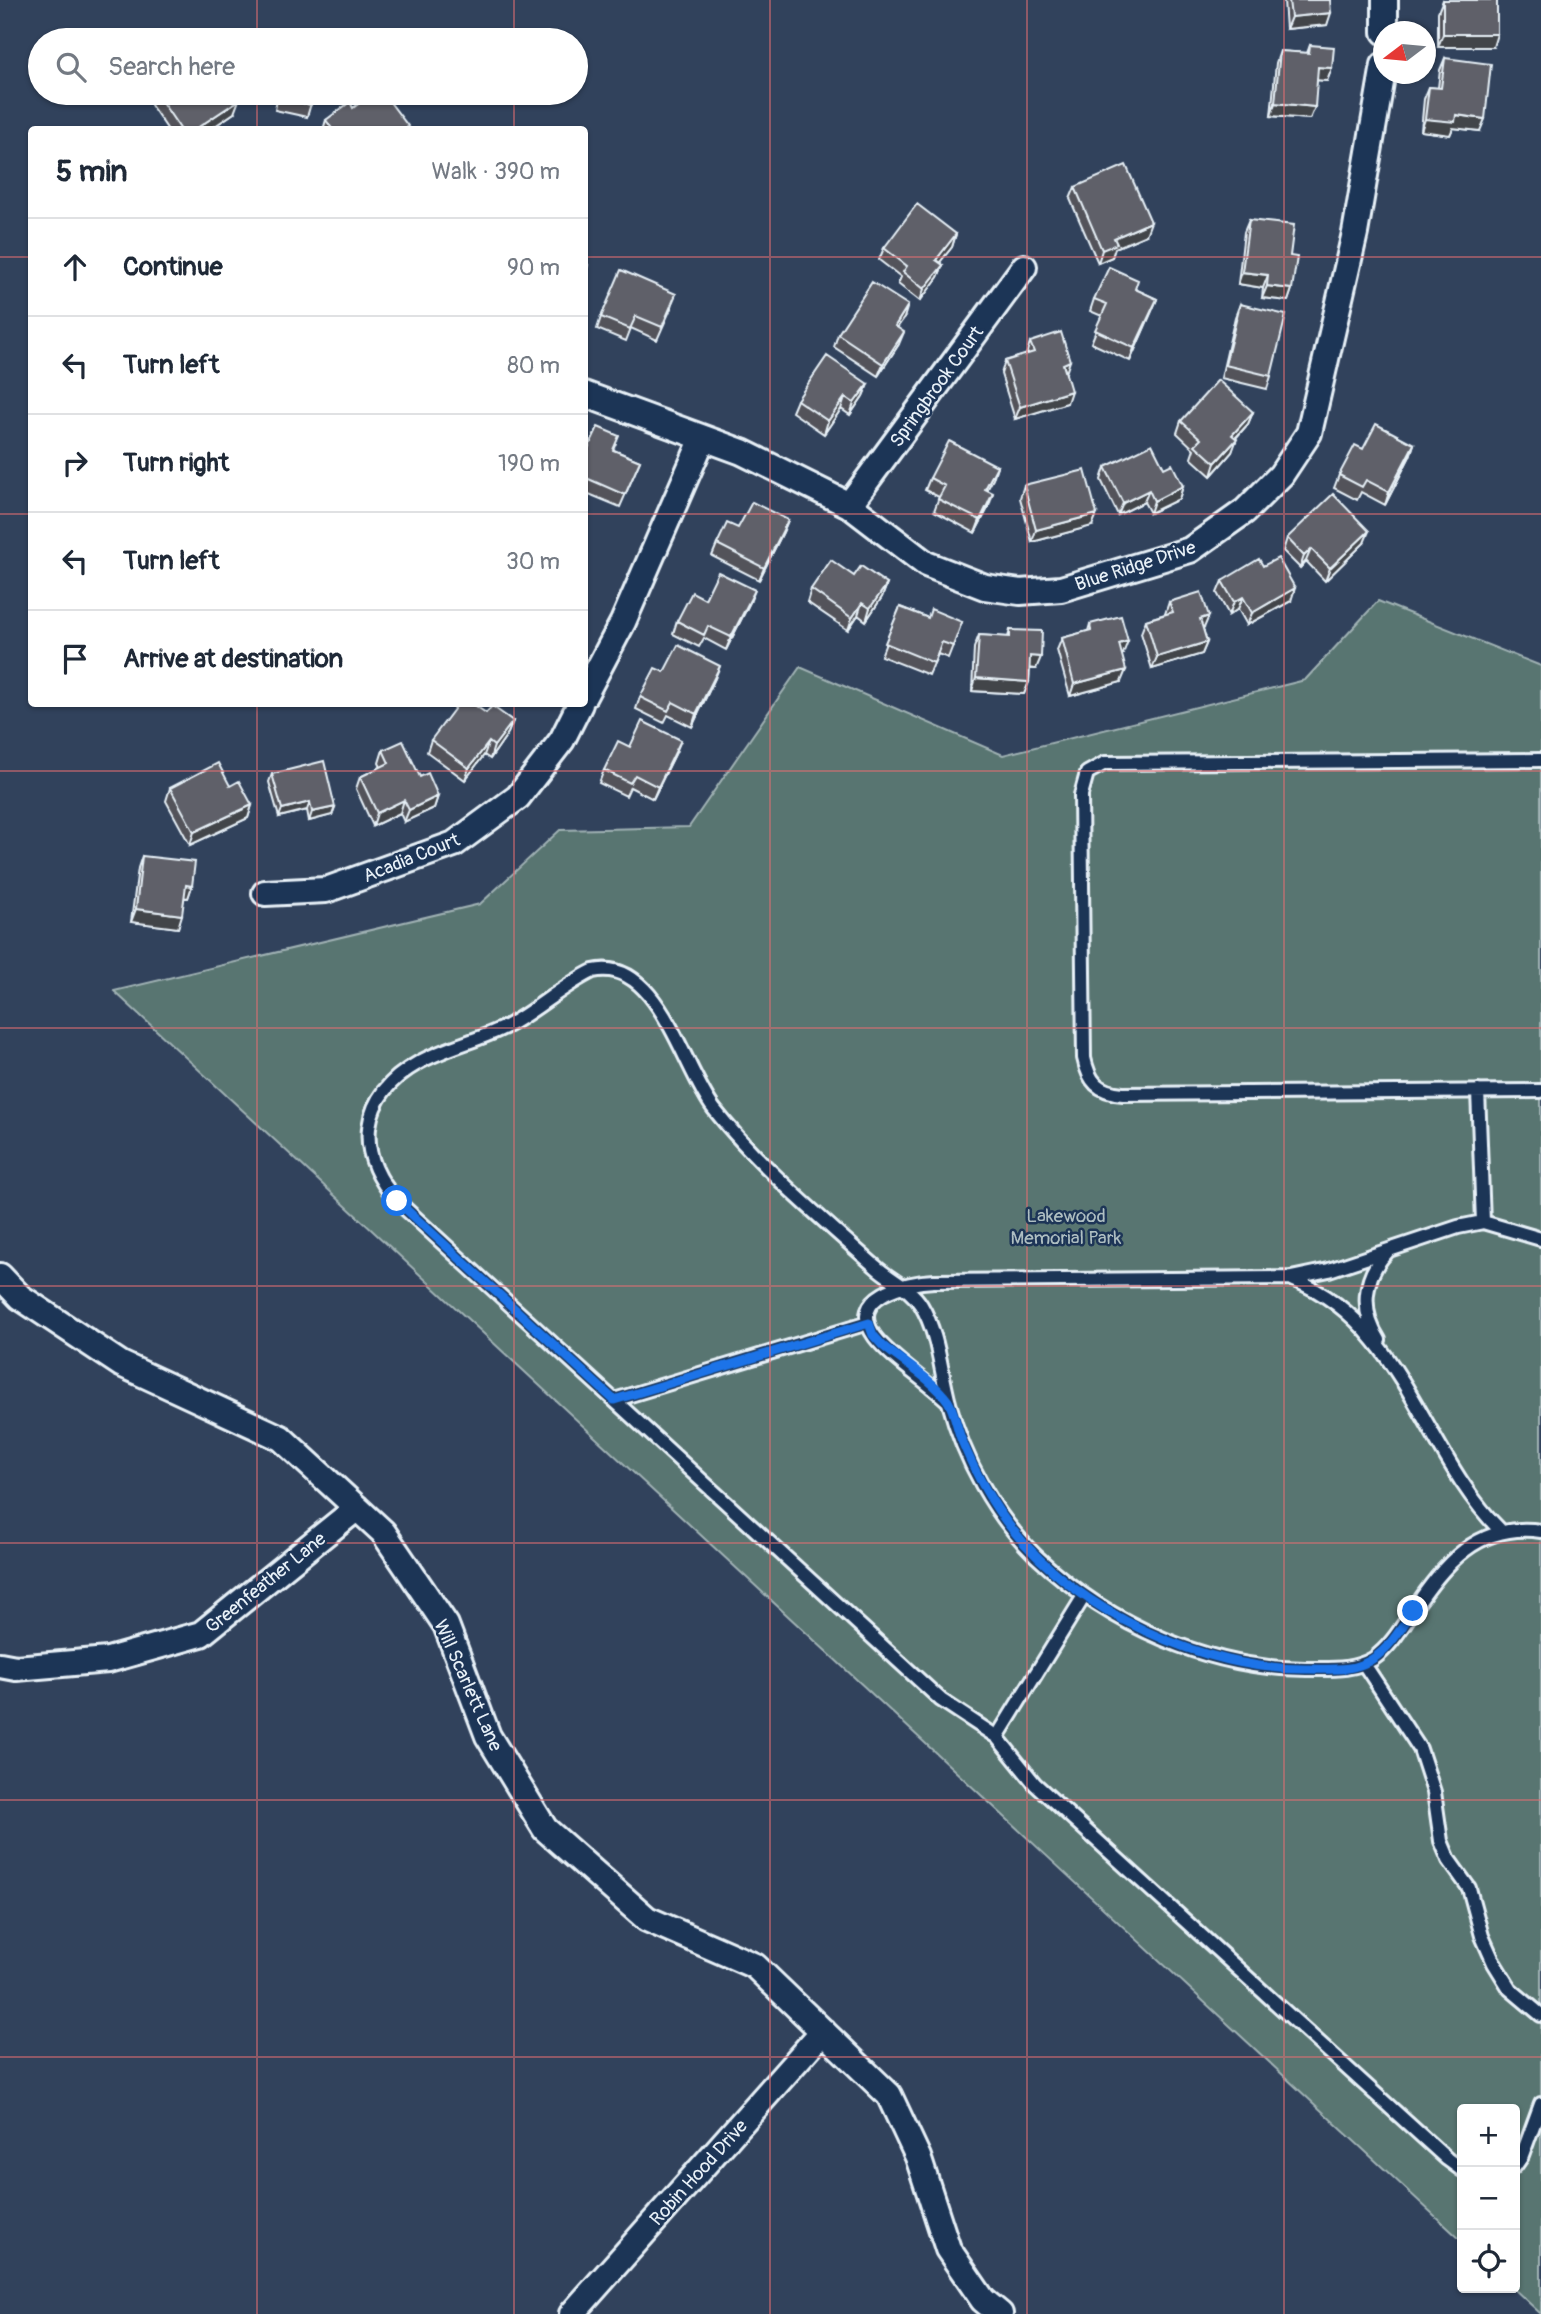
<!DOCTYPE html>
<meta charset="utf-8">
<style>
:root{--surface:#fff;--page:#f6f6f7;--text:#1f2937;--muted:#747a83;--line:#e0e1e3}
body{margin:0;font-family:Pangolin,sans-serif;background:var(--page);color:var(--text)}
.controls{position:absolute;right:21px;bottom:21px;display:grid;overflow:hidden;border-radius:7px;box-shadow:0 2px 5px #0004}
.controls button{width:63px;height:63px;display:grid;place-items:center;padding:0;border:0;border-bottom:2px solid var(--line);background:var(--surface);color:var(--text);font:35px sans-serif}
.compass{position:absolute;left:1373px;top:21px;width:63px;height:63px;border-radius:50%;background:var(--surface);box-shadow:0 2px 5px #0004;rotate:254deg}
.stop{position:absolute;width:21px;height:21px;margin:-16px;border:5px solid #1a73e8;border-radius:50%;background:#fff}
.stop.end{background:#1a73e8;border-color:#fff;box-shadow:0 2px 7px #0008}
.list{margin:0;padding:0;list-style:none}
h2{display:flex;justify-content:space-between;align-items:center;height:91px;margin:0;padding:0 28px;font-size:30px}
h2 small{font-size:23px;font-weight:400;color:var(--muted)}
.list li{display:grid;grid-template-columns:46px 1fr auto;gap:21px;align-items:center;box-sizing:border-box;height:98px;padding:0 28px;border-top:2px solid var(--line)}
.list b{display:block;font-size:26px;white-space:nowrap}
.list em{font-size:23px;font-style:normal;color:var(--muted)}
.icon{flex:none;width:38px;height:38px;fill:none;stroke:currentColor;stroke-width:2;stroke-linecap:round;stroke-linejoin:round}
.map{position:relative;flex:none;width:1541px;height:2314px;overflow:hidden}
.search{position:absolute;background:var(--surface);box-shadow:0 2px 5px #0004;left:28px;top:28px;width:560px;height:77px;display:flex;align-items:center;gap:18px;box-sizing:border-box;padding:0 24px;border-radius:38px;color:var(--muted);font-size:26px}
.panel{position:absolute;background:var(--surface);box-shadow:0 2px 5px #0004;left:28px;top:126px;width:560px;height:581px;border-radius:7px}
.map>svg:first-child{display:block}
.green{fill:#597471;stroke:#a0b2b4;stroke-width:2}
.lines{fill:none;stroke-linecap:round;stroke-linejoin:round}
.service-casing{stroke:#e8f1f8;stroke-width:18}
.minor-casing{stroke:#e8f1f8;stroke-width:30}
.service{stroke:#1d3557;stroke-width:12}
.minor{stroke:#1d3557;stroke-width:24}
.wall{fill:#52535a;stroke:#e8f1f8;stroke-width:2}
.shaded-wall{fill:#42444a;stroke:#e8f1f8;stroke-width:2}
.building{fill:#5f6169;stroke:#e8f1f8;stroke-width:2}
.route{stroke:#1a73e8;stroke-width:9}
.grid{fill:none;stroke:#dc6e71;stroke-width:2;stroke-opacity:0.55}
.labels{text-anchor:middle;stroke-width:5;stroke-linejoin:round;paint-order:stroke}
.street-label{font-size:19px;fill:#e8f1f8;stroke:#1d3557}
.park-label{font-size:19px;fill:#afbfc2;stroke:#1d3557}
</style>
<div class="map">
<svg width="1541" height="2314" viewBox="0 0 1541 2314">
<rect width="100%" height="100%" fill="#31425c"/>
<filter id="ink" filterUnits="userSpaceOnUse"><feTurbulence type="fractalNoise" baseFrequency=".0143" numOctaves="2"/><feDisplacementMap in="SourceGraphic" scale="14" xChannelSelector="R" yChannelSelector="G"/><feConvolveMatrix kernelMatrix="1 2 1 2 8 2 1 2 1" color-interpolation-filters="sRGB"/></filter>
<g filter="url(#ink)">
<path class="green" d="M1378 601 1541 666V2314L1513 2288 1515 2109H1462V2241L114 991 480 904 560 830 689 827 800 667 1003 755 1305 680Z"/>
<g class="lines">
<g class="service-casing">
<path id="service" d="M1541 760 1105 763 1087 773 1081 795 1084 1058C1089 1082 1098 1092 1123 1094L1541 1091
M1478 1091 1483 1222
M1294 1280C1405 1324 1423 1455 1502 1532
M1379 1340C1360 1311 1363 1277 1387 1252
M614 1400 868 1323
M949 1402C928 1382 891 1358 875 1337 845 1296 907 1282 934 1281L1291 1278 1329 1270 1458 1227 1483 1222 1541 1239
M1364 1664 1420 1749 1434 1792 1441 1841 1449 1860 1469 1888 1482 1936 1494 1963 1510 1989 1541 2015
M997 1737 1084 1596
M1515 2166 1522 2156 1541 2104
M1462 2170 1447 2159 1035 1784 997 1737 941 1700 397 1201C354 1152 359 1096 418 1063 446 1047 478 1041 507 1026 537 1010 562 986 593 971 657 956 683 1068 714 1109 757 1164 822 1219 875 1266 890 1280 911 1288 921 1305 939 1335 940 1370 949 1403 964 1459 994 1515 1036 1556 1109 1625 1211 1671 1313 1669 1334 1669 1354 1670 1373 1659 1390 1647 1400 1630 1412 1612 1444 1564 1478 1522 1541 1531"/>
</g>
<g class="minor-casing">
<path id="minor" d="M1385 0V32
M584 394 742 452 849 505 926 564 985 587 1020 592 1061 589 1190 550 1245 511 1281 475 1309 433 1355 233 1384 65
M849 505 1024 267
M584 696 623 622 703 438
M265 893 326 890 454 844 518 797 562 740 580 704
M0 1276 20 1297 121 1364 281 1438 383 1532 446 1625 488 1736 545 1829 647 1919 755 1966 889 2095 918 2157 948 2249 983 2300 1000 2314
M0 1665 16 1668 108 1660 201 1634 357 1508
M572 2314 823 2031"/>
</g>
<use href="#service" class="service"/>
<use href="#minor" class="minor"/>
</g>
<path class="wall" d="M1284 0H1330L1327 25 1286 29Z
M1443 0 1493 47H1438V12Z
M1310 45 1332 68 1327 81 1317 80 1310 119 1271 116 1276 63 1280 51 1307 53Z
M1445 58 1480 131 1453 128 1450 135 1421 131 1424 99 1429 87 1438 88 1440 70Z
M156 93 234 113 209 130H168L151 105Z
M248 93H314L307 117 275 110 277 100 248 94Z
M353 108 411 130H323L326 120Z
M1075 187 1146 235 1115 248 1112 257 1098 263 1070 199Z
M1249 220 1292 289 1288 301 1262 298 1263 288 1238 284 1244 232Z
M956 234 952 247 940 262 943 265 938 277 920 301 898 284 901 277 879 260 884 248Z
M1135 289 1157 299 1130 361 1091 343 1102 316 1090 311 1094 299Z
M1240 304 1271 376 1267 389 1221 378 1235 317Z
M672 306 657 340 631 328 626 341 597 329 601 317Z
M904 318 897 327 899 344 878 376 834 347 838 334Z
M1030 342 1066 374 1067 403 1015 419 1001 374 1005 361 1026 355Z
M868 384 863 396 850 415 841 409 824 434 792 412 797 400Z
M1253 412 1248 424 1236 438 1232 452 1211 476 1191 458 1194 449 1177 433 1181 421Z
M1414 444 1410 456 1385 505 1361 492 1357 500 1334 488 1339 475Z
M614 450 640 461 620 507 584 492V457Z
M997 466 987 490 989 506 975 533 934 511 939 497 925 490 930 478Z
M1105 467 1164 468 1183 486 1179 499 1150 513 1144 502 1118 515 1101 480Z
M1024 485 1092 526 1032 542 1020 498Z
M788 520 783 532 759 580 712 556 717 544 738 528Z
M1287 538 1364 543 1325 581 1306 561 1300 568 1283 551Z
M1263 566 1291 601 1247 625 1238 609 1229 615 1217 593 1222 581Z
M854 576 887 584 882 597 866 621 858 615 848 630 807 602 811 589Z
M705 599 750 602 726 650 704 638 699 647 673 634 677 621Z
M1169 602 1204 628 1203 629 1207 642 1202 654 1152 669 1141 633 1146 620 1165 614Z
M900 607 928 618 962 622 948 658 938 654 929 675 881 656Z
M1090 624 1123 654H1122L1121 682 1070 696 1057 650 1062 638 1088 631Z
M1010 630 1036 669H1030L1029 682 1024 694 972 691 974 648 979 635 1008 637Z
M664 672 715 678 692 727 668 715 664 723 636 709 640 697Z
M486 713 513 721 508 733 490 759 484 755 465 780 427 752 431 740Z
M630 747 676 752 653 799 630 787 626 796 599 783 604 770Z
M383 750 420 777 438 796 434 808 404 822 400 813 373 826 356 789 360 777 381 767 379 763Z
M272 774 335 807 332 815 309 821 307 810 279 817 269 782Z
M230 786 252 805 248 818 190 845 166 801 170 788Z
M142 856 192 886 188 898H184L178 928 131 922 138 868Z"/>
<path class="shaded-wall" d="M1331 13 1327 25 1286 29 1291 17Z
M1443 34H1497L1493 47H1438Z
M1318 67 1332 68 1327 81 1314 80Z
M239 100 234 113 209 130H194Z
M1275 103 1315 107 1310 119 1271 116Z
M1456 115 1485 119 1480 131 1453 128 1450 135 1421 131 1425 119Z
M1151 222 1146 235 1115 248 1112 257 1098 263 1102 250 1114 238Z
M956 234 952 247 932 272 936 260Z
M943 265 938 277 920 301 924 289Z
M1242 272 1268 275 1263 288 1238 284Z
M1267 286 1292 289 1288 301 1262 298Z
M1157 299 1152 311 1130 361 1134 348Z
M908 305 904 318 890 338 895 326Z
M904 332 899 344 878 376 883 364Z
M1070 361 1066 373 1063 364Z
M868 384 863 396 850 415 854 403Z
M1071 391 1067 403 1015 419 1020 407Z
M845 397 841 409 824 434 828 421Z
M1253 412 1248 424 1227 447 1232 435Z
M1237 439 1232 452 1211 476 1215 463Z
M1414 444 1410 456 1385 505 1389 492Z
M997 466 993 479 981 501 985 489Z
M1183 486 1179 499 1150 513 1154 501Z
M1149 490 1144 502 1118 515 1123 503Z
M993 493 989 506 975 533 980 520Z
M1097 514 1092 526 1032 542 1036 530Z
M788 520 783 532 759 580 764 568Z
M1369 531 1364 543 1325 581 1330 568Z
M1311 549 1306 561 1300 568 1304 556Z
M887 584 882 597 866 621 870 608Z
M1295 588 1291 601 1247 625 1252 613Z
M755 590 750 602 726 650 731 637Z
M1243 597 1238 609 1229 615 1234 602Z
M862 603 858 615 848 630 852 618Z
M1209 616 1204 628 1195 631 1200 619Z
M1128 641 1123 654 1114 656 1119 644Z
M1207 642 1202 654 1152 669 1157 657Z
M1030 656 1041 657 1036 669 1026 668Z
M720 666 715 678 692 727 696 714Z
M1126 670 1121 682 1070 696 1074 684Z
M976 678 1029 682 1024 694 972 691Z
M513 721 508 733 490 759 494 746Z
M681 740 676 752 653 799 658 787Z
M489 742 484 755 465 780 469 768Z
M438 796 434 808 404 822 409 810Z
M404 800 400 813 373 826 377 813Z
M310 802 307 810 279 817 282 809Z
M252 805 248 818 190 845 194 832Z
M335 807 332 815 309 821 312 812Z
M186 885 192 886 188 898 181 897Z
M136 909 182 915 178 928 131 922Z"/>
<path class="building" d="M1289 0H1330L1331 13 1291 17Z
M1443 0H1497V34H1443Z
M1310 45 1334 47 1332 68 1318 67 1315 107 1275 103 1280 51 1309 53Z
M1445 58 1491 64 1485 119 1456 115 1455 122 1425 119 1429 87 1441 88Z
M156 93H234L239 100 194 130H181Z
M280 93H314L311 105 279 98Z
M373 93H383L411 130H333L326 120 350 102 353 108Z
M1126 165 1151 222 1114 238 1117 244 1102 250 1075 187Z
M917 204 956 234 936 260 943 265 924 289 903 272 907 266 884 248Z
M1249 220 1294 225 1290 256 1297 257 1292 289 1267 286 1268 275 1242 272Z
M584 264 588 265 584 279Z
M1109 267 1138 280 1135 289 1157 299 1134 348 1095 330 1107 304 1094 299Z
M621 270 676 294 662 327 636 316 630 329 601 317Z
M872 282 908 305 895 326 904 332 883 364 838 334Z
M1240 304 1286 315 1271 376 1225 365Z
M1061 332 1070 361 1063 364 1071 391 1020 407 1005 361 1034 352 1030 342Z
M827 356 868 384 854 403 845 397 828 421 797 400Z
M1218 380 1253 412 1232 435 1237 439 1215 463 1195 445 1201 439 1181 421Z
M1376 424 1414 444 1389 492 1366 480 1362 487 1339 475 1355 445 1363 449Z
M598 427 619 436 613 450 640 461 625 495 584 477V457Z
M949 441 997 466 985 489 993 493 980 520 938 499 945 486 930 478Z
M1152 444 1164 468 1172 464 1183 486 1154 501 1149 490 1123 503 1105 467Z
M1085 470 1097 514 1036 530 1024 485Z
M1333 494 1369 531 1330 568 1311 549 1304 556 1287 538Z
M752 502 788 520 764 568 717 544 727 523 738 528Z
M1278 558 1295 588 1252 613 1243 597 1234 602 1222 581 1259 559 1263 566Z
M831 560 854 576 861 566 887 584 870 608 862 603 852 618 811 589Z
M718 572 755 590 731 637 708 626 704 635 677 621 692 592 705 599Z
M1201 592 1209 616 1200 619 1207 642 1157 657 1146 620 1173 612 1169 602Z
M900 607 928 618 931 609 962 622 953 646 942 642 934 663 885 643Z
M1121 616 1128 641 1119 644 1126 670 1074 684 1062 638 1091 630 1090 624Z
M1010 630 1042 631 1041 657 1030 656 1029 682 976 678 979 635 1010 637Z
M678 645 720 666 696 714 673 702 668 711 640 697 655 668 664 672Z
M458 704H473L486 713 492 706 513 721 494 746 489 742 469 768 431 740Z
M642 721 681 740 658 787 635 775 630 783 604 770 618 741 630 747Z
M403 741 420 777 428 773 438 796 409 810 404 800 377 813 360 777 389 763 383 750Z
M324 761 335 807 312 812 310 802 282 809 272 774Z
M218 763 230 786 239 781 252 805 194 832 170 788Z
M142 856 195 862 192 886 186 885 182 915 136 909Z"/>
</g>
<g class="lines" filter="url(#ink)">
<path class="route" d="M397 1201 614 1400 869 1323 873 1335 883 1346C904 1363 932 1379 948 1401 955 1412 957 1429 962 1441 975 1472 991 1503 1012 1529 1079 1613 1203 1671 1310 1669 1327 1669 1347 1671 1363 1664 1387 1654 1399 1631 1413 1611"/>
</g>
<path class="grid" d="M257 0V40M514 0V40M770 0V2314M1027 0V2314M1284 0V2314M257 93V130M514 93V130M0 257H32M584 257H1541M0 514H32M584 514H1541M257 704V2314M514 704V2314M0 771H1541M0 1028H1541M0 1286H1541M0 1543H1541M0 1800H1541M0 2057H1541"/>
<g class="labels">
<g class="street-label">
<text transform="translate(936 386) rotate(-54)" y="7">Springbrook Court</text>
<text transform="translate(1135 565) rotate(-18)" y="7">Blue Ridge Drive</text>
<text transform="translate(411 857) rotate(-22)" y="7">Acadia Court</text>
<text transform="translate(265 1582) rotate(-39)" y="7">Greenfeather Lane</text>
<text transform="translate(469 1685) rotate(66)" y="7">Will Scarlett Lane</text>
<text transform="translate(698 2172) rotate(-48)" y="7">Robin Hood Drive</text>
</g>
<g class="park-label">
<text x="1066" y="1222">Lakewood<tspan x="1066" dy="22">Memorial Park</tspan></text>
</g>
</g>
</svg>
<div class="controls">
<button>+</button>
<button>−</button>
<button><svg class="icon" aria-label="locate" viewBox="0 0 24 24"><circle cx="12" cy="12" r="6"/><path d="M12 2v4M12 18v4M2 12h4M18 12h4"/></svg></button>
</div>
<svg class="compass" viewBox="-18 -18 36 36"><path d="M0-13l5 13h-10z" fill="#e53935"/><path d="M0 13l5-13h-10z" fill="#747a83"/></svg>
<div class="stop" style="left:397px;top:1201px"></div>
<div class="stop end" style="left:1413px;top:1611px"></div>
<div class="search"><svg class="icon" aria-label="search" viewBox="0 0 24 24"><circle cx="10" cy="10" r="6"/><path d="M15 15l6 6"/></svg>Search here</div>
<section class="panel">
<h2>5 min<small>Walk · 390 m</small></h2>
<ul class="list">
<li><svg class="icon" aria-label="ahead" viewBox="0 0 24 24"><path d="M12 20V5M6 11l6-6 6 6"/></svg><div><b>Continue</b></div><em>90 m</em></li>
<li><svg class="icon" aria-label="left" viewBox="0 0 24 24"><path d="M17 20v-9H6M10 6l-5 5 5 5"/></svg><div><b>Turn left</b></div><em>80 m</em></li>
<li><svg class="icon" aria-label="right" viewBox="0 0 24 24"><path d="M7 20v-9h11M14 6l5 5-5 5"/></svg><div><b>Turn right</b></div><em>190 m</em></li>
<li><svg class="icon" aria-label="left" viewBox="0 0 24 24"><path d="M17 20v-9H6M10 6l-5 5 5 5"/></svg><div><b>Turn left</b></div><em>30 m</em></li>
<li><svg class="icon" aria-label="arrive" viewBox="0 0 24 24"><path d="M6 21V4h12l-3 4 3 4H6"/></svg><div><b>Arrive at destination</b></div></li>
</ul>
</section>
</div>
